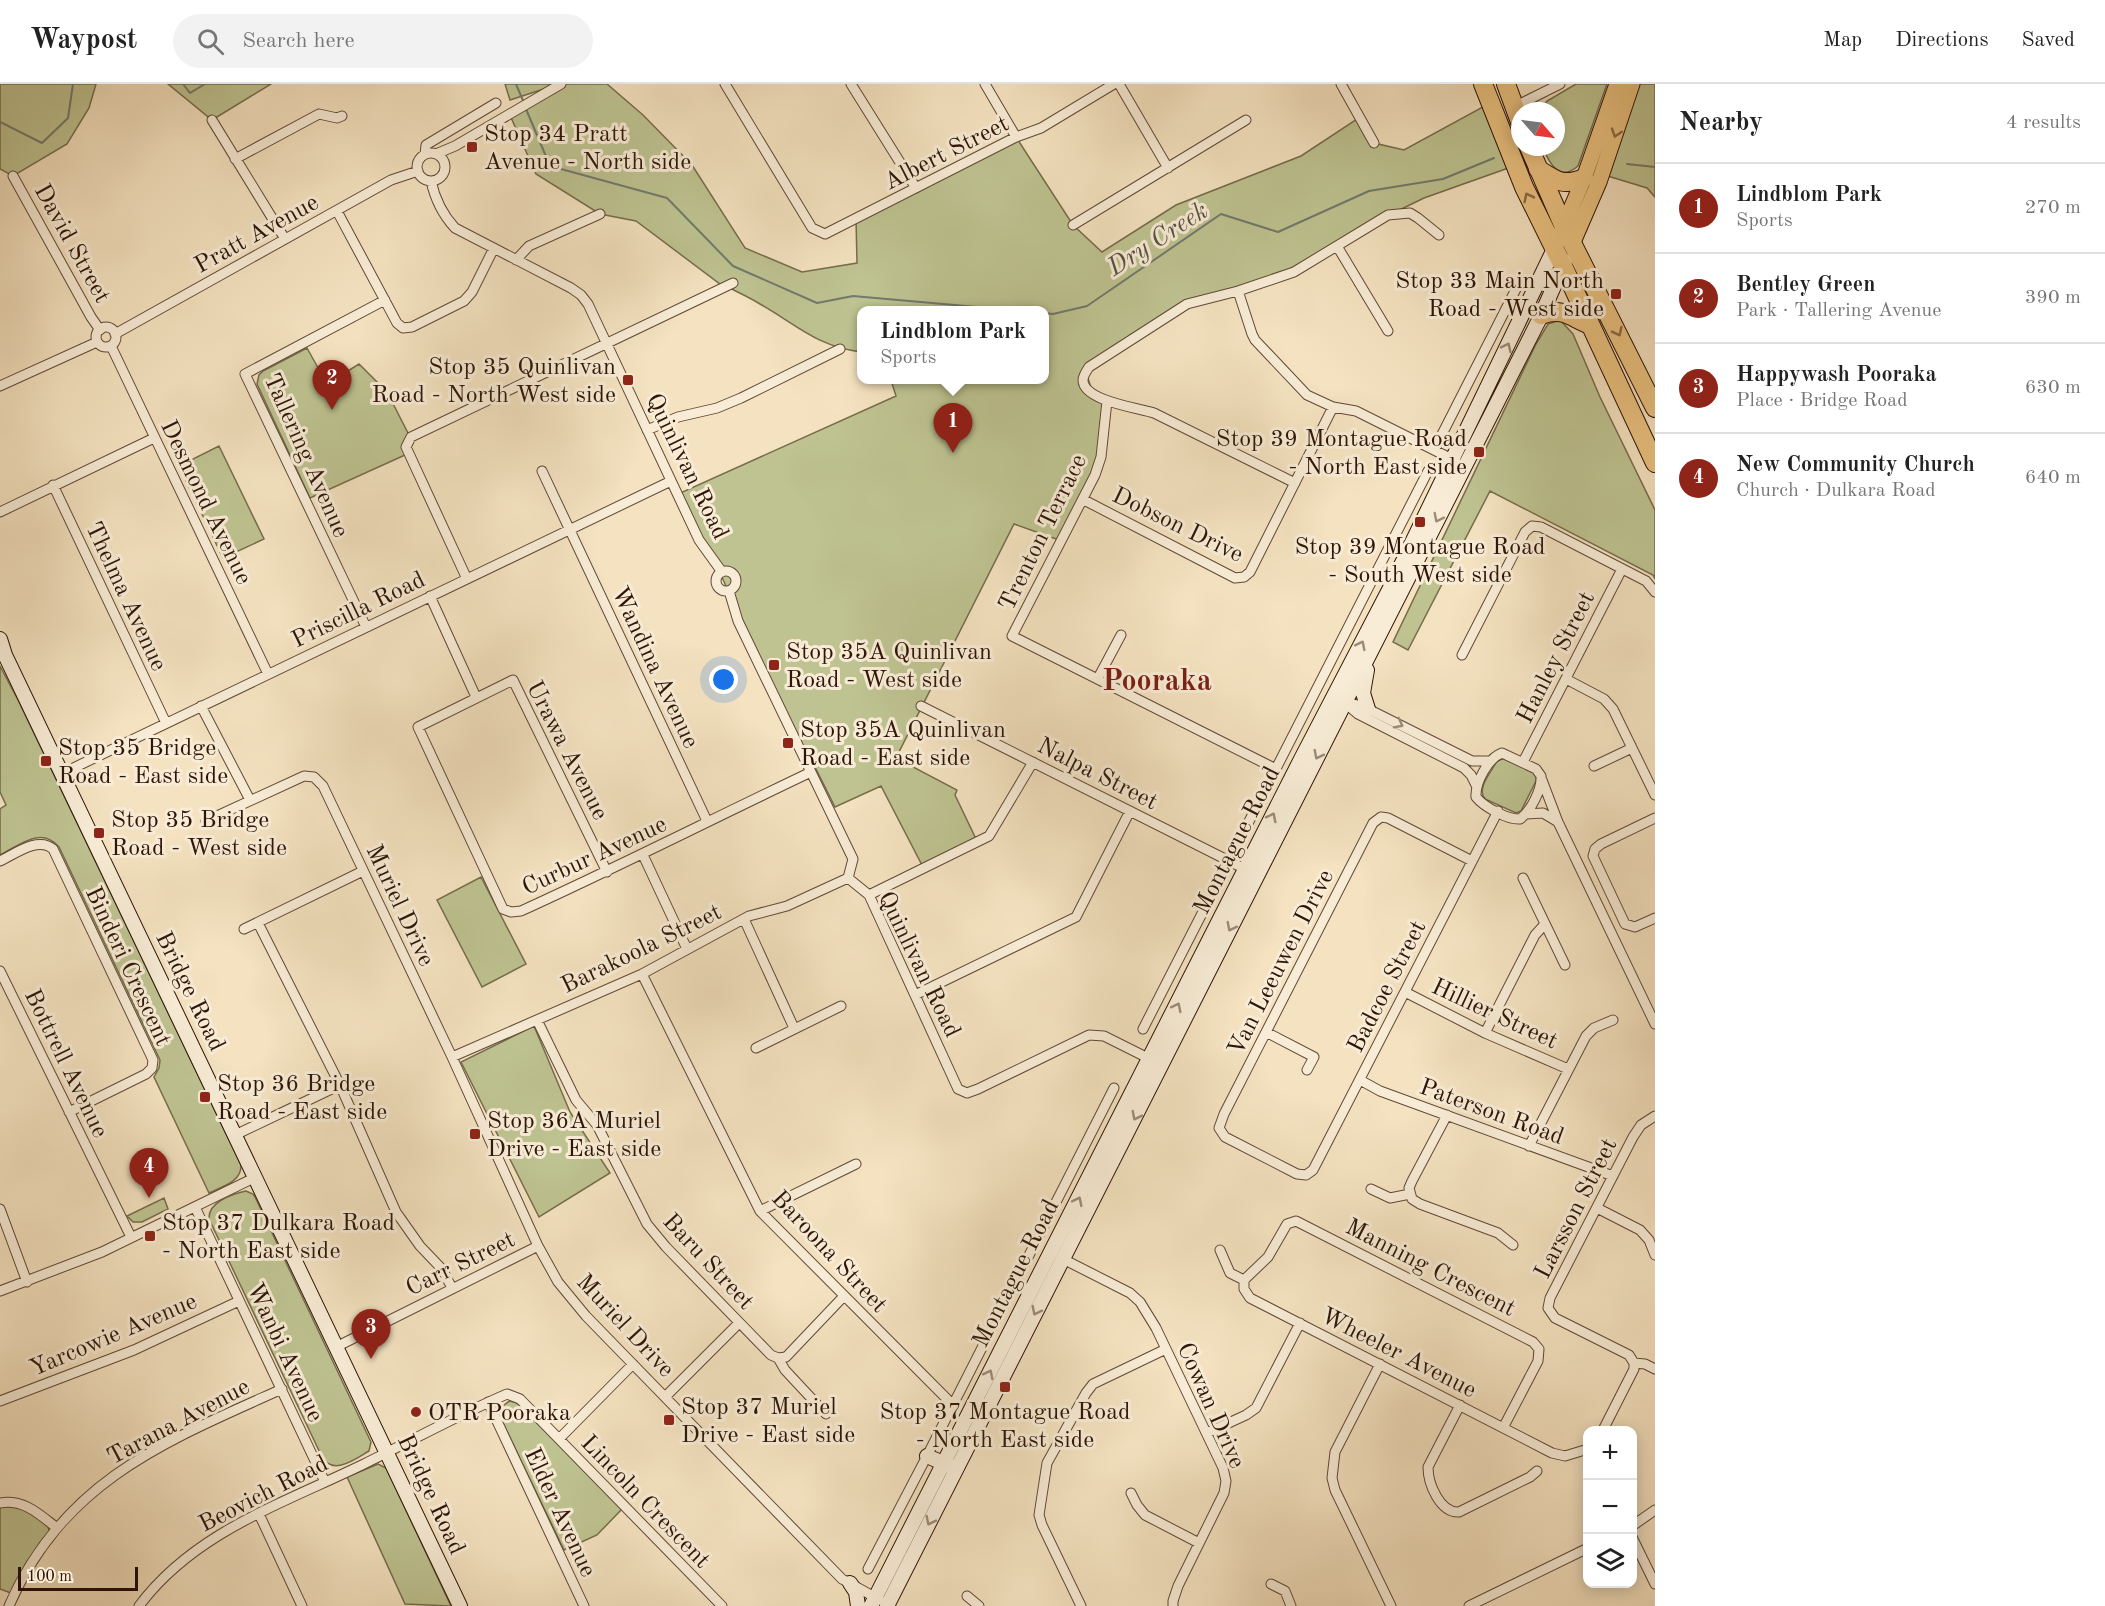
<!DOCTYPE html>
<meta charset="utf-8">
<style>
:root{--surface:#fff;--page:#f2f2f2;--text:#222;--muted:#767676;--line:#e0e0e0;--accent:#8f2418}
body{margin:0;font-family:"Old Standard TT",serif;background:var(--page);color:var(--text)}
.controls{position:absolute;right:18px;bottom:18px;display:grid;overflow:hidden;border-radius:12px;box-shadow:0 3px 15px #0003}
.controls button{width:54px;height:54px;display:grid;place-items:center;padding:0;border:0;border-bottom:2px solid var(--line);background:var(--surface);color:var(--text);font:30px sans-serif}
.compass{position:absolute;left:1511px;top:18px;width:54px;height:54px;border-radius:50%;background:var(--surface);box-shadow:0 3px 15px #0003;rotate:118deg}
.scale{position:absolute;left:18px;bottom:15px;width:120px;box-sizing:border-box;padding-left:6px;border:3px solid #2e1508;border-top:0;font-size:16px;line-height:21px;white-space:nowrap;color:#2e1508;-webkit-text-stroke:4px #f8ecd6;paint-order:stroke}
.you{position:absolute;left:724px;top:596px;width:21px;height:21px;margin:-15px;border:4px solid #fff;border-radius:50%;background:#1a73e8;box-shadow:0 0 0 9px #1a73e833}
.badge{display:grid;place-items:center;width:39px;height:39px;border-radius:50%;background:var(--accent);color:#fff;font-size:20px;font-weight:700}
.pin{position:absolute;translate:-50% -50px;filter:drop-shadow(0 2px 3px #0008)}
.pin::after{content:'';position:absolute;top:32px;width:21px;height:18px;background:inherit;clip-path:polygon(0 0,100% 0,50% 100%)}
.popup{position:absolute;left:857px;top:222px;width:192px;height:78px;box-sizing:border-box;display:grid;place-content:center;border-radius:12px;background:var(--surface);filter:drop-shadow(0 2px 4px #0005);font-size:20px;white-space:nowrap;color:var(--muted)}
.popup b{font-size:22px;color:var(--text)}
.popup::after{content:'';position:absolute;left:50%;top:100%;margin-left:-12px;border:12px solid transparent;border-top-color:var(--surface)}
.list{margin:0;padding:0;list-style:none}
h2{display:flex;justify-content:space-between;align-items:center;height:78px;margin:0;padding:0 24px;font-size:26px}
h2 small{font-size:20px;font-weight:400;color:var(--muted)}
.list li{display:grid;grid-template-columns:39px 1fr auto;gap:18px;align-items:center;box-sizing:border-box;height:90px;padding:0 24px;border-top:2px solid var(--line)}
.list b{display:block;font-size:22px;white-space:nowrap}
.list p{margin:0;font-size:20px;white-space:nowrap;color:var(--muted)}
.list em{font-size:20px;font-style:normal;color:var(--muted)}
.icon{flex:none;width:33px;height:33px;fill:none;stroke:currentColor;stroke-width:2;stroke-linecap:round;stroke-linejoin:round}
.map{position:relative;flex:none;width:1655px;height:1522px;overflow:hidden}
header{display:flex;align-items:center;gap:36px;box-sizing:border-box;height:84px;padding:0 30px;background:var(--surface);border-bottom:2px solid var(--line)}
header strong{font-size:28px}
nav{display:flex;gap:33px;margin-inline-start:auto;font-size:21px}
.search{width:420px;height:54px;background:var(--page);display:flex;align-items:center;gap:15px;box-sizing:border-box;padding:0 21px;border-radius:33px;color:var(--muted);font-size:22px}
main{display:flex}
aside{flex:1;background:var(--surface)}
.map>svg:first-child{display:block}
.green{fill:#bec391;stroke:#766c4c;stroke-width:1.5}
.lines{fill:none;stroke-linecap:round;stroke-linejoin:round}
.stream{stroke:#707a6d;stroke-width:2}
.street-casing{stroke:#604836;stroke-width:11}
.secondary-casing{stroke:#2e1508;stroke-width:16}
.primary-casing{stroke:#2e1508;stroke-width:17}
.highway-casing{stroke:#2e1508;stroke-width:20}
.street{stroke:#f8ecd6;stroke-width:9}
.secondary{stroke:#f8ecd6;stroke-width:14}
.primary{stroke:#eac180;stroke-width:15}
.highway{stroke:#eac180;stroke-width:18}
.oneway{stroke:#8c6b44}
.oneway2{stroke:#9d8b79}
.poi-dot{fill:#8f2418;stroke:#f8ecd6;stroke-width:2}
.labels{text-anchor:middle;stroke-width:6;stroke-linejoin:round;paint-order:stroke}
.poi-label{font-size:24px;fill:#2e1508;stroke:#f8ecd6;text-anchor:start}
.street-label{font-size:24px;fill:#2e1508;stroke:#f8ecd6}
.water-label{font-size:26px;font-style:italic;fill:#545043;stroke:#f8ecd6}
.district-label{font-size:30px;font-weight:bold;fill:#7a1f14;stroke:#f8ecd6}
</style>
<header>
<strong>Waypost</strong>
<div class="search"><svg class="icon" aria-label="search" viewBox="0 0 24 24"><circle cx="10" cy="10" r="6"/><path d="M15 15l6 6"/></svg>Search here</div>
<nav><a>Map</a><a>Directions</a><a>Saved</a></nav>
</header>
<main>
<div class="map">
<svg width="1655" height="1522" viewBox="0 0 1655 1522">
<rect width="100%" height="100%" fill="#f4e2c0"/>
<filter id="stains"><feTurbulence type="fractalNoise" baseFrequency=".00333" numOctaves="4"/><feColorMatrix values="0 0 0 0 .2 0 0 0 0 .09 0 0 0 0 .02 0 0 0 .5 -.17"/></filter>
<radialGradient id="worn" r=".72"><stop offset=".6" stop-color="#630" stop-opacity="0"/><stop offset="1" stop-color="#630" stop-opacity=".3"/></radialGradient>
<path class="green" d="M0 0H96L89 24 67 60 13 92 0 85Z
M168 0H271L212 36Z
M505 0H607L643 31 692 81 745 164 802 188 857 179 856 135 1016 53 1073 141 1102 168 1176 121 1301 72 1360 33 1374 59 1404 66 1490 19 1514 82 1424 114 1385 133 1294 188 1187 220 1086 288 1093 310 1107 317 1095 391 1062 457 1014 440 896 674 957 706 955 711 976 755 923 783 881 702 835 723 816 685 811 688 720 489 678 410 896 312 891 296H1044V226H862L861 268C816 262 797 241 760 220 749 213 737 208 726 202L724 203 636 137 600 130 536 90 509 29 559 0 510 16Z
M1576 0H1607L1578 82C1560 98 1549 80 1543 63H1556V27H1540L1547 17Z
M1632 0H1655V113L1647 104 1601 90Z
M1560 236 1573 250 1600 313 1655 426V495L1653 491 1490 407 1408 566 1393 558 1536 260 1548 240Z
M307 264 327 300 359 280 387 308 409 351 404 363 405 371 310 414 257 300 259 291 263 287Z
M219 362 264 455 223 474 179 382Z
M0 582 18 616 241 1081C242 1098 221 1103 209 1109L154 993 159 984 160 976 59 763C41 742 20 761 0 771V725L6 721 0 708Z
M1505 674 1534 689 1536 692V697L1521 727 1516 729 1485 715C1476 705 1491 688 1497 677Z
M481 793 526 880 482 903 437 816Z
M534 942 570 1028 610 1089 539 1133 461 978Z
M246 1107 253 1110 255 1113 371 1358 369 1367C355 1375 333 1392 322 1373L209 1135C208 1118 232 1110 246 1107Z
M164 1114 168 1125 142 1138H133L127 1132Z
M510 1317 517 1319 622 1425 597 1451 564 1466 500 1333C501 1325 502 1321 510 1317Z
M378 1380 386 1384 451 1522 405 1520 347 1393Z
M0 1421H18L48 1440 49 1449 11 1509 0 1505Z"/>
<g class="lines">
<path class="stream" d="M183 0 190 9 205 0
M516 0 524 19
M526 25 550 82 667 114 733 182 817 219 853 212 1011 226
M0 38 42 59 68 34 73 0
M1627 80 1655 83
M1044 229 1053 230 1087 222 1221 130 1278 148 1369 107 1443 95 1494 74"/>
<g class="street-casing">
<path id="street" d="M725 0 812 144 825 150 1016 53 1041 44 1114 0
M851 0 916 104
M985 0 1016 53
M1119 0 1168 84
M1341 0 1374 59
M1514 23 1560 0
M212 36 285 155
M417 83a14 14 0 1 1 28 0a14 14 0 1 1-28 0Z
M425 70 426 61 496 19
M436 70 455 62 561 0
M235 75 319 30 337 34 342 32
M13 92 91 233 100 246
M431 97C435 115 442 130 455 144L571 204 581 211 588 220 699 456 722 488
M337 127 397 239 403 244 412 243 464 217 472 208 494 164
M1073 141 1246 36
M1337 162 1388 247
M516 176 529 162 600 130
M1238 207 1252 250 1255 256 1307 311 1333 323 1356 327 1456 377
M96 253a10 10 0 1 1 20 0a10 10 0 1 1-20 0Z
M115 250 391 96 418 87
M111 262 268 590
M0 302 97 258
M1107 317 1101 373 1095 391 1012 552 1276 685
M647 346 678 333 717 324 741 314 840 265
M1434 366 1516 205
M542 387 707 737
M1295 399 1154 329C1139 324 1083 317 1083 296 1083 292 1087 286 1089 283L1187 220 1238 207 1294 188 1388 131 1410 129 1418 134 1439 151
M53 401 166 639
M1084 416 1235 494 1244 493 1250 488 1333 323
M0 428 154 354
M716 497a10 10 0 1 1 20 0a10 10 0 1 1-20 0Z
M467 495 406 363 411 353 733 199
M729 507 738 537 853 775 848 794
M430 512 476 613
M366 543 245 290 385 216
M1462 571 1525 448 1532 442 1541 443 1646 497 1655 508
M1098 594 1121 551
M1566 595 1604 615 1613 625 1655 711
M1345 619 1358 630 1464 684 1471 691 1477 703
M1347 619 1362 622 1472 677H1491
M201 622 250 716
M921 622 1249 787
M1502 669 1536 685 1541 692C1542 705 1531 727 1520 735 1508 736 1484 723 1476 713 1475 699 1488 674 1502 669Z
M1523 678 1622 485
M1594 682 1632 664
M63 689 671 397
M1542 696 1558 738 1655 940
M1526 730 1543 729 1558 738
M1655 734 1601 760 1595 765 1593 772 1625 840 1635 843 1655 834
M206 737 304 692 314 693 323 702 452 973 538 1162 558 1198 586 1232 842 1495 880 1516
M643 771 687 865
M0 777C15 770 38 752 53 765L153 976 152 984 146 990 69 1028
M1472 777 1388 734 1381 733 1373 739 1224 1030 1219 1044 1225 1053 1297 1090 1306 1091 1313 1086 1498 727
M607 788 513 596 418 643 503 825 511 828 521 827C618 783 714 734 811 688
M848 794 869 811 958 1005 967 1009 978 1005 1089 951 1104 952 1152 976
M1523 794 1565 881
M869 811 989 752 1033 678
M744 835 794 944
M258 839 340 1001 396 1128 420 1162 442 1185 452 1204
M244 845 363 787
M0 887 131 1153
M642 890 760 1127 953 1321
M1405 908 1485 949 1568 985
M915 911 1076 833 1130 727
M537 936 576 1016 597 1041 647 1140 666 1163 771 1271 778 1274 785 1286 826 1330
M1143 945 1428 387
M1266 948 1314 973 1307 986
M1485 949 1535 851 1545 840
M756 964 841 922
M452 973 642 890 749 832 787 822 848 794
M1360 996 1380 1007 1613 1092
M1447 1031 1412 1097 1409 1104 1412 1115 1420 1120 1498 1149 1513 1161
M1655 1032 1641 1041 1633 1053 1550 1214 1548 1224 1555 1234 1629 1271 1634 1279 1645 1280 1655 1285
M235 1051 340 1001
M1529 1062 1586 952 1594 944 1613 936
M1371 1105 1390 1114 1410 1110
M195 1123 325 1398
M1597 1124 1640 1146 1649 1156 1655 1171
M0 1125 27 1198
M760 1127 856 1080
M1220 1166 1230 1189 1244 1196V1205L1250 1214 1552 1369 1565 1372 1588 1365
M1063 1175 1130 1209 1140 1218 1156 1244 1223 1384 1226 1397 1224 1409 1178 1502 1173 1517V1522
M1244 1196 1268 1173 1287 1140 1296 1137 1533 1258 1539 1265 1538 1277 1503 1344
M0 1207 102 1168 256 1093
M336 1263 538 1162
M778 1274 786 1273 844 1212
M1380 1280 1335 1368 1332 1394 1335 1406 1391 1522
M666 1312 739 1239
M0 1317 134 1266 239 1217
M488 1318 584 1522
M1460 1321 1428 1383C1428 1400 1440 1429 1459 1428L1530 1393 1537 1387
M1603 1346 1634 1285V1279
M1207 1349 1246 1331 1256 1324 1300 1239
M559 1355 633 1280
M1131 1409 1137 1421 1145 1431 1199 1459
M0 1419C24 1415 39 1430 57 1444
M259 1430 302 1522
M1632 1442 1655 1426
M1632 1453 1655 1500
M868 1485 927 1372 1114 1004
M1271 1500 1285 1507 1291 1522
M967 1512 979 1522
M9 1522C63 1397 166 1357 282 1305
M139 1522C194 1448 284 1419 364 1380 411 1357 458 1331 507 1310L520 1315 722 1522
M1081 1522 1042 1441 1039 1431 1047 1379 1086 1309 1093 1300 1166 1265
M1469 1522 1588 1464"/>
</g>
<g class="secondary-casing">
<path id="secondary" d="M0 555 5 571 460 1522
M1367 586 1363 609 1368 625
M927 1372 952 1383
M850 1499 856 1508 858 1522
M871 1522 1301 675 1390 504 1554 165
M887 1522 1540 234 1565 177"/>
</g>
<g class="primary-casing">
<path id="primary" d="M1573 158 1599 98 1632 0
M1554 165 1584 94 1617 0"/>
</g>
<g class="highway-casing">
<path id="highway" d="M1483 0 1524 103 1563 182 1655 379
M1506 0 1520 38
M1529 63 1564 143 1655 324
M1538 85C1555 96 1563 103 1584 94
M1541 231C1564 223 1570 233 1590 241"/>
</g>
<use href="#street" class="street"/>
<use href="#secondary" class="secondary"/>
<use href="#primary" class="primary"/>
<use href="#highway" class="highway"/>
</g>
<defs><path id="oneway-chevron" d="M-2-3.5L2.5 0L-2 3.5" fill="none" stroke-width="1.6" stroke-linecap="round" stroke-linejoin="round" transform="scale(1.5)"/></defs>
<g class="oneway">
<use href="#oneway-chevron" transform="translate(1616 49) rotate(108)"/>
<use href="#oneway-chevron" transform="translate(1528 113) rotate(-116)"/>
<use href="#oneway-chevron" transform="translate(1618 248) rotate(64)"/>
</g>
<g class="oneway2">
<use href="#oneway-chevron" transform="translate(1507 263) rotate(-64)"/>
<use href="#oneway-chevron" transform="translate(1438 434) rotate(117)"/>
<use href="#oneway-chevron" transform="translate(1361 561) rotate(-63)"/>
<use href="#oneway-chevron" transform="translate(1399 640) rotate(27)"/>
<use href="#oneway-chevron" transform="translate(1318 671) rotate(117)"/>
<use href="#oneway-chevron" transform="translate(1272 733) rotate(-63)"/>
<use href="#oneway-chevron" transform="translate(1231 843) rotate(117)"/>
<use href="#oneway-chevron" transform="translate(1177 923) rotate(-63)"/>
<use href="#oneway-chevron" transform="translate(1136 1032) rotate(117)"/>
<use href="#oneway-chevron" transform="translate(1078 1117) rotate(-63)"/>
<use href="#oneway-chevron" transform="translate(1036 1227) rotate(117)"/>
<use href="#oneway-chevron" transform="translate(989 1290) rotate(-63)"/>
<use href="#oneway-chevron" transform="translate(930 1437) rotate(117)"/>
</g>
<g class="poi-dot">
<rect x="466" y="57" width="12" height="12" rx="3"/>
<rect x="1610" y="204" width="12" height="12" rx="3"/>
<rect x="622" y="290" width="12" height="12" rx="3"/>
<rect x="1473" y="362" width="12" height="12" rx="3"/>
<rect x="1414" y="432" width="12" height="12" rx="3"/>
<rect x="768" y="575" width="12" height="12" rx="3"/>
<rect x="782" y="653" width="12" height="12" rx="3"/>
<rect x="40" y="671" width="12" height="12" rx="3"/>
<rect x="93" y="743" width="12" height="12" rx="3"/>
<rect x="199" y="1007" width="12" height="12" rx="3"/>
<rect x="469" y="1044" width="12" height="12" rx="3"/>
<rect x="144" y="1146" width="12" height="12" rx="3"/>
<rect x="999" y="1297" width="12" height="12" rx="3"/>
<circle cx="416" cy="1328" r="6"/>
<rect x="663" y="1330" width="12" height="12" rx="3"/>
</g>
<g class="labels">
<g class="poi-label">
<text x="484" y="57">Stop 34 Pratt<tspan x="484" dy="28">Avenue - North side</tspan></text>
<text x="1604" y="204" text-anchor="end">Stop 33 Main North<tspan x="1604" dy="28">Road - West side</tspan></text>
<text x="616" y="290" text-anchor="end">Stop 35 Quinlivan<tspan x="616" dy="28">Road - North West side</tspan></text>
<text x="1467" y="362" text-anchor="end">Stop 39 Montague Road<tspan x="1467" dy="28">- North East side</tspan></text>
<text x="1420" y="470" text-anchor="middle">Stop 39 Montague Road<tspan x="1420" dy="28">- South West side</tspan></text>
<text x="786" y="575">Stop 35A Quinlivan<tspan x="786" dy="28">Road - West side</tspan></text>
<text x="800" y="653">Stop 35A Quinlivan<tspan x="800" dy="28">Road - East side</tspan></text>
<text x="58" y="671">Stop 35 Bridge<tspan x="58" dy="28">Road - East side</tspan></text>
<text x="111" y="743">Stop 35 Bridge<tspan x="111" dy="28">Road - West side</tspan></text>
<text x="217" y="1007">Stop 36 Bridge<tspan x="217" dy="28">Road - East side</tspan></text>
<text x="487" y="1044">Stop 36A Muriel<tspan x="487" dy="28">Drive - East side</tspan></text>
<text x="162" y="1146">Stop 37 Dulkara Road<tspan x="162" dy="28">- North East side</tspan></text>
<text x="681" y="1330">Stop 37 Muriel<tspan x="681" dy="28">Drive - East side</tspan></text>
<text x="1005" y="1335" text-anchor="middle">Stop 37 Montague Road<tspan x="1005" dy="28">- North East side</tspan></text>
<text x="428" y="1336">OTR Pooraka</text>
</g>
<g class="street-label">
<text transform="translate(946 68) rotate(-27)" y="8">Albert Street</text>
<text transform="translate(256 149) rotate(-29)" y="8">Pratt Avenue</text>
<text transform="translate(73 159) rotate(61)" y="8">David Street</text>
<text transform="translate(307 371) rotate(66)" y="8">Tallering Avenue</text>
<text transform="translate(688 382) rotate(64)" y="8">Quinlivan Road</text>
<text transform="translate(207 418) rotate(64)" y="8">Desmond Avenue</text>
<text transform="translate(1178 440) rotate(26)" y="8">Dobson Drive</text>
<text transform="translate(1042 448) rotate(-64)" y="8">Trenton Terrace</text>
<text transform="translate(127 512) rotate(65)" y="8">Thelma Avenue</text>
<text transform="translate(358 525) rotate(-26)" y="8">Priscilla Road</text>
<text transform="translate(1555 573) rotate(-63)" y="8">Hanley Street</text>
<text transform="translate(656 583) rotate(65)" y="8">Wandina Avenue</text>
<text transform="translate(568 666) rotate(63)" y="8">Urawa Avenue</text>
<text transform="translate(1098 689) rotate(27)" y="8">Nalpa Street</text>
<text transform="translate(1236 756) rotate(-63)" y="8">Montague Road</text>
<text transform="translate(594 771) rotate(-25)" y="8">Curbur Avenue</text>
<text transform="translate(401 821) rotate(65)" y="8">Muriel Drive</text>
<text transform="translate(641 864) rotate(-26)" y="8">Barakoola Street</text>
<text transform="translate(1280 878) rotate(-63)" y="8">Van Leeuwen Drive</text>
<text transform="translate(920 880) rotate(64)" y="8">Quinlivan Road</text>
<text transform="translate(129 882) rotate(65)" y="8">Binderi Crescent</text>
<text transform="translate(1386 902) rotate(-63)" y="8">Badcoe Street</text>
<text transform="translate(191 907) rotate(64)" y="8">Bridge Road</text>
<text transform="translate(1495 929) rotate(25)" y="8">Hillier Street</text>
<text transform="translate(67 979) rotate(64)" y="8">Bottrell Avenue</text>
<text transform="translate(1492 1027) rotate(20)" y="8">Paterson Road</text>
<text transform="translate(1575 1124) rotate(-63)" y="8">Larsson Street</text>
<text transform="translate(830 1167) rotate(47)" y="8">Baroona Street</text>
<text transform="translate(709 1177) rotate(47)" y="8">Baru Street</text>
<text transform="translate(460 1179) rotate(-26)" y="8">Carr Street</text>
<text transform="translate(1431 1183) rotate(27)" y="8">Manning Crescent</text>
<text transform="translate(1015 1189) rotate(-63)" y="8">Montague Road</text>
<text transform="translate(626 1241) rotate(47)" y="8">Muriel Drive</text>
<text transform="translate(113 1250) rotate(-23)" y="8">Yarcowie Avenue</text>
<text transform="translate(286 1268) rotate(65)" y="8">Wanbi Avenue</text>
<text transform="translate(1399 1268) rotate(27)" y="8">Wheeler Avenue</text>
<text transform="translate(1212 1321) rotate(66)" y="8">Cowan Drive</text>
<text transform="translate(178 1337) rotate(-28)" y="8">Tarana Avenue</text>
<text transform="translate(263 1409) rotate(-27)" y="8">Beovich Road</text>
<text transform="translate(432 1410) rotate(65)" y="8">Bridge Road</text>
<text transform="translate(646 1417) rotate(46)" y="8">Lincoln Crescent</text>
<text transform="translate(561 1428) rotate(65)" y="8">Elder Avenue</text>
</g>
<g class="water-label">
<text transform="translate(1157 154) rotate(-33)" y="9">Dry Creek</text>
</g>
<g class="district-label">
<text x="1157" y="606">Pooraka</text>
</g>
</g>
<rect width="100%" height="100%" filter="url(#stains)"/>
<rect width="100%" height="100%" fill="url(#worn)"/>
</svg>
<div class="controls">
<button>+</button>
<button>−</button>
<button><svg class="icon" aria-label="layers" viewBox="0 0 24 24"><path d="M12 4l9 5-9 5-9-5zM3 14l9 5 9-5"/></svg></button>
</div>
<svg class="compass" viewBox="-18 -18 36 36"><path d="M0-13l5 13h-10z" fill="#e53935"/><path d="M0 13l5-13h-10z" fill="#767676"/></svg>
<div class="scale">100 m</div>
<div class="you"></div>
<div class="pin badge" style="left:953px;top:369px">1</div>
<div class="popup"><b>Lindblom Park</b>Sports</div>
<div class="pin badge" style="left:332px;top:326px">2</div>
<div class="pin badge" style="left:371px;top:1275px">3</div>
<div class="pin badge" style="left:149px;top:1114px">4</div>
</div>
<aside>
<h2>Nearby<small>4 results</small></h2>
<ul class="list">
<li><span class="badge">1</span><div><b>Lindblom Park</b><p>Sports</p></div><em>270 m</em></li>
<li><span class="badge">2</span><div><b>Bentley Green</b><p>Park · Tallering Avenue</p></div><em>390 m</em></li>
<li><span class="badge">3</span><div><b>Happywash Pooraka</b><p>Place · Bridge Road</p></div><em>630 m</em></li>
<li><span class="badge">4</span><div><b>New Community Church</b><p>Church · Dulkara Road</p></div><em>640 m</em></li>
</ul>
</aside>
</main>
